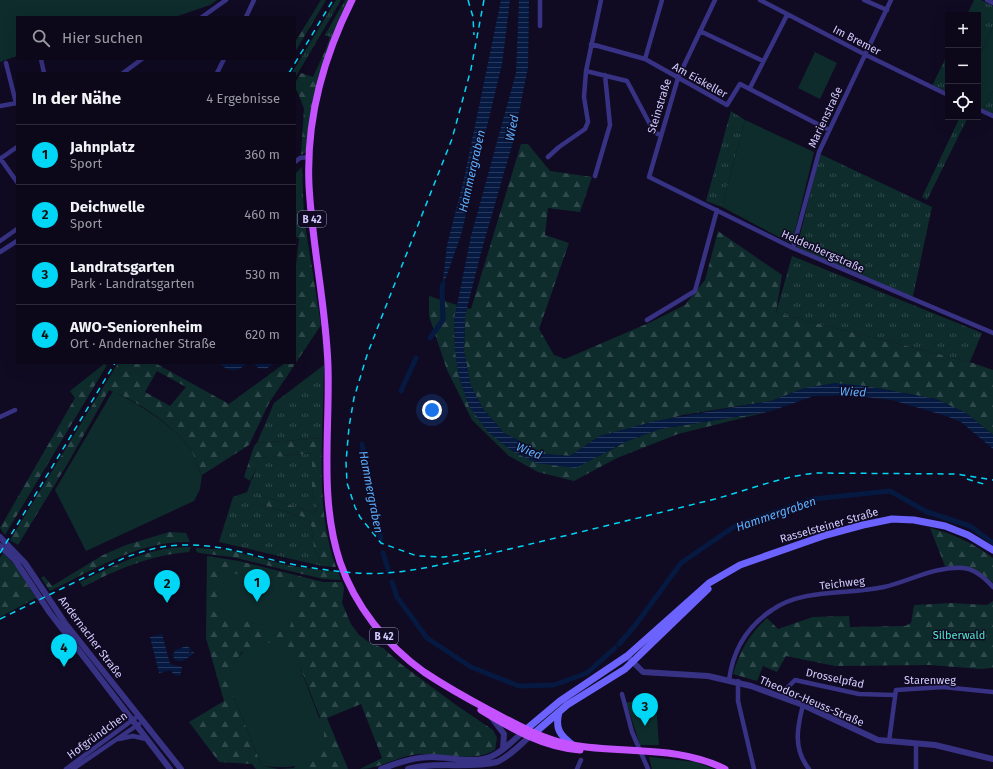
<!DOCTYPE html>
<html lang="de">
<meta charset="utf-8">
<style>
:root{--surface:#0c081a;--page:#151123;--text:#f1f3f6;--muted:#9a9aa2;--line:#2c2939;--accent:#00d7f7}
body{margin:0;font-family:"Fira Sans",sans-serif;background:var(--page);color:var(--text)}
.controls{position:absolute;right:12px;top:12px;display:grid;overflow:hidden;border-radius:0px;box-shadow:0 4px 16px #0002}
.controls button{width:36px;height:36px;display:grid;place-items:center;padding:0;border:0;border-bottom:1px solid var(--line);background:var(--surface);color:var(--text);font:20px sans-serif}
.you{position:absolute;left:432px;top:410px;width:14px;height:14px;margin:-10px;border:3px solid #fff;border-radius:50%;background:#1a73e8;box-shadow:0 0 0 6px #1a73e833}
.badge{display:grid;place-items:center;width:26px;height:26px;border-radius:50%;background:var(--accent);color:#111;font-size:13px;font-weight:700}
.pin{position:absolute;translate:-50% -33px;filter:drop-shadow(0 1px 2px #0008)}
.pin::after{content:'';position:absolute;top:21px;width:14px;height:12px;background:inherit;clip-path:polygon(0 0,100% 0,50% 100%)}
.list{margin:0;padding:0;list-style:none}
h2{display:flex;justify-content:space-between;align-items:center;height:52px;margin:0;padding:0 16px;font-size:17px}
h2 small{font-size:13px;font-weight:400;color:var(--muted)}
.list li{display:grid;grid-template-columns:26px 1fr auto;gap:12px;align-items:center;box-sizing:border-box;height:60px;padding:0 16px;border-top:1px solid var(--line)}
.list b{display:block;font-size:15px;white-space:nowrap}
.list p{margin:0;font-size:13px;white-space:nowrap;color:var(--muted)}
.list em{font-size:13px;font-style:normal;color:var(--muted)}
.icon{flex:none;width:22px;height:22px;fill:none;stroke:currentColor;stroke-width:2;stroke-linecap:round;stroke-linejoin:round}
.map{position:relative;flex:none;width:993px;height:769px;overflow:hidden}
.search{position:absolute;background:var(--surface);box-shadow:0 4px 16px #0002;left:16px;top:16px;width:280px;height:44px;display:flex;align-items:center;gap:10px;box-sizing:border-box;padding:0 14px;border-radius:0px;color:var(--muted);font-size:15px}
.panel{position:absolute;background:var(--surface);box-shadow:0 4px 16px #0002;left:16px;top:72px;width:280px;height:292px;border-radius:0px}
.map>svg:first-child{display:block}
.grass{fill:url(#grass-tufts)}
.forest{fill:url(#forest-firs);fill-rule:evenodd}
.green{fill:#0e2c2c}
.water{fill:url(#water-rules)}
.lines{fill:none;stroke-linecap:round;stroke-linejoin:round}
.canal{stroke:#051941;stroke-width:5}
.minor{stroke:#383285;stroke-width:4.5}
.tertiary{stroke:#383285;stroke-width:6}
.secondary{stroke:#6c63ff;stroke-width:7}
.primary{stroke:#c453ff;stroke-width:7}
.rail{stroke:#00d7f7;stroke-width:1.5;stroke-dasharray:6 5;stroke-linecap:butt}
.labels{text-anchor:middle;stroke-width:3;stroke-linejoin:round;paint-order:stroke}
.shield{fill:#100b22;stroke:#9892bd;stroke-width:1}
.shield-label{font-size:10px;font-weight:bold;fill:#d3ccff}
.street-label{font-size:11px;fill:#d3ccff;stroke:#100b22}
.park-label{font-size:11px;fill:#4ee9c7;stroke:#100b22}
.water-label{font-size:12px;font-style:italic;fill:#5aaeff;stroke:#100b22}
</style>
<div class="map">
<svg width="993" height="769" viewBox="0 0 993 769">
<defs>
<pattern id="grass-tufts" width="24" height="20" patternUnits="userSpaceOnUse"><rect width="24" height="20" fill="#0e2c2c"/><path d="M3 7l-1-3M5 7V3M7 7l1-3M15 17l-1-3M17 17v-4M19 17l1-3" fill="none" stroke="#30494c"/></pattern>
<pattern id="forest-firs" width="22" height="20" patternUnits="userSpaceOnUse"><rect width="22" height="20" fill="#0e2c2c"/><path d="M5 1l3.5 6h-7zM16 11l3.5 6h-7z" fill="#30494c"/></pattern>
<pattern id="water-rules" width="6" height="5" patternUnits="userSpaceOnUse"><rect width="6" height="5" fill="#051941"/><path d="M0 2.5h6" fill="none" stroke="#29395e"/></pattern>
</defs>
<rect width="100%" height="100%" fill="#100b22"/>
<path class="grass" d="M336 0H341L295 78V73H292Z
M345 0H349L327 52 325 51 330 37 325 35Z
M974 0H981L993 6V27L978 59V15H967Z
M948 53V92L932 86Z
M993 91V114L984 109Z
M731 111 745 120 722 207 706 201Z
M960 117H968L927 200 922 197Z
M820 154 932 207 913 296 905 295 797 247Z
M302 167 304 218 295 212V174Z
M792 256 982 333 970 362 776 313Z
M324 365 322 438 257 443 274 403Z
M313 453 312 490 316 514 260 495V504L307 518 311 524 314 548 322 566 219 542 233 497 247 492 260 458Z"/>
<path class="forest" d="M321 0H326L295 52V42Z
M325 51 327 52 313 100 306 152 301 155 304 109 297 90 295 92V83L301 73 313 77Z
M521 144H528L550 171 592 177 580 212 548 208 545 235 569 243 539 329 554 355 565 359 651 322 685 305 705 280 718 231 782 275 776 313 970 362 993 370V435L966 413 936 399 866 386 805 388 771 401 683 415 600 436 570 456 544 454 504 433 483 409 471 386 464 352 465 316 467 308 471 309Z
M295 212 304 218 321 325 269 403 249 445 202 475C196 467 195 455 189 447 169 422 139 402 109 390L68 463 18 545 10 540 118 363H155L229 404 285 363H295V273L299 239 295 236ZM157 371 186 387 170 406 145 392Z
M429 296 457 305 454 320 455 350 459 377 469 406 536 463 609 451 627 441 660 429 771 411 678 434 617 458 574 481 538 472 509 456 472 420 447 370 429 316Z
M104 364 107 365 5 535 0 528 75 398 70 391Z
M322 438C321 483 321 525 336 567L322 566 314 548 311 524 307 518 260 504V495L316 514 312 490V453L261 458 250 481 244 477 254 446 257 443Z
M930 528C954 534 973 543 993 558V583C978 569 965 566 945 566Z
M169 532 186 533 190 542C140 540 93 570 50 591L41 578 44 576 52 586 103 555 126 545Z
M191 547 189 552C150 555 118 569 83 587L80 582C116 565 150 546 191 547Z
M196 548 229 550 291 566 338 572 341 580 323 579 232 557 199 553 196 551Z
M3 553 16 566 36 598 0 617V558Z
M207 556 239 561 323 582H342L344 588 342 603 351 624 359 635 370 643 383 648 401 664 456 705 493 730 497 738 495 750C472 763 447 753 422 754 400 754 382 769 360 769L382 758 361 704 327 718 348 769H256L252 764 219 762 189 722 224 701 206 638ZM242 652 301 669 320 717 294 768 279 769 262 766 233 695V664Z
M993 601V668L980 669 930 665 835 666 786 656 777 672 763 666 757 681 733 674C741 649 748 636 767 618L778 629 813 617 849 616 850 627 905 626 911 623 914 605 951 603 987 605Z"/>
<path class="green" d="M0 0H217L210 5 175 17H17V56L0 62Z
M993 27V91L984 109 978 107V59Z
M815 52 837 63 820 99 798 88Z
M745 120 814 152 792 244 722 207Z
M113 391C141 406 169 422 189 447 195 455 196 467 202 475L200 489 194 501 86 551 55 490Z
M227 571 300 593 288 633 214 612Z
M262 643C275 642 286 643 295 654L324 731C325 769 290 769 262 766L233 695 230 680 233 664 237 658 248 648Z
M626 702 656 703 659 745H640Z
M649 757 696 762 714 769H652Z"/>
<path class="water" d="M501 0H510L502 64 461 235 442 289 447 245 464 179Z
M519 0H529L528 68 513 142 482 249 465 316 464 352 471 386 483 409 504 433 544 454 570 456 600 436 655 421 771 401 805 388 835 383 866 386 936 399 966 413 993 435V449L961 422 946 416 892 400 847 395 814 396 771 411 660 429 627 441 576 468 536 463 512 451 488 432 469 406 459 377 455 350 454 320 471 236 516 73Z
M220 363H247C239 372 228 373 220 363Z
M253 363H275L266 369 258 368Z
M162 634 170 664 182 667 180 676 173 674 171 670 159 673 150 637Z
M187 646 191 649 189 653H191L192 650 194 653C188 658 181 664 174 659L173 655 175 650Z"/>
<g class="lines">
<path class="canal" d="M430 338 443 320 442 289 443 284
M401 391 416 358
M362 444 381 539
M383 553 389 572
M392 582 397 597 427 638 471 667 519 686 554 685 587 673 615 648
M619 644 634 627 681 563 735 526 813 499 890 491 927 512 970 526 993 543"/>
<path class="minor" d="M715 0 678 78 649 177 793 248 993 333
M760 0 864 54 948 95
M864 0 887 10
M987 0 993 3
M202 17 226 0
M246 17 254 0
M540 26V0
M700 31 763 61
M591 44 645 59 727 105 740 84 829 130
M41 59 44 73
M645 59 662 0
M6 63 16 103
M586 71 627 81 654 132 660 135
M123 73 142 59
M217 73 224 59
M750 88 787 15
M0 106 17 103
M978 109 993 116
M548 157 559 147 585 129 588 122 584 97 586 71 601 0
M0 158 17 182
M0 159 17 147
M295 162 300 158 309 157
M595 176 610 125 605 75
M0 241 17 229
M793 248 819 152 891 0
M0 252 17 241
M647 320 695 291 717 210
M0 417 15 410
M729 680C733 650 746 627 772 610 803 588 848 595 884 587 910 581 935 566 963 568 975 569 985 578 993 587
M738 681V701L754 769
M622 694 632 732 648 769
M783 698 787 688 795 680 859 694 894 695
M803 705C797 728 793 749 809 769
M119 739 133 736 146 739
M889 741 896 690 943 687 993 692
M916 744V769
M66 769 138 716
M73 769 139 724
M577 769 581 760"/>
<path class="tertiary" d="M0 537 25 563 65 623 181 769
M0 546 15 560 50 613 170 769
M630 659 643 672 708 676 751 686 803 705 878 740 935 745 993 759
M492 718 504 734 503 749
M381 769C398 763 414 757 432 757 451 757 471 764 490 757 502 753 512 741 522 733
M408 769C437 761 469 769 497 762 510 756 519 746 529 737"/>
<path class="secondary" d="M559 712C555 728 559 735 573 745
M523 732 560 701 627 656 709 583 740 565 826 535 863 525 892 519 914 520 945 526 968 535 993 550
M531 736 567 705 625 669 708 589"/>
<path class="primary" d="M352 0C323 58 306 120 309 185 312 246 326 305 328 366 330 431 319 499 340 562 355 606 386 645 424 672 445 686 468 699 491 711 517 725 542 739 572 745 623 754 678 745 725 769
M481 710C512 729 543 747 580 750"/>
<path class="rail" d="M468 0 473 17 474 35
M484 0 471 69 452 139 384 311 367 355 354 398 349 427 346 462 347 483 355 507 360 517 381 543 417 556 444 557 486 550
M289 73 333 0
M967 479 987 485
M0 553 115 363
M0 619 124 558C143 551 162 545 183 545 216 544 245 553 277 561 303 567 330 571 357 573 401 576 442 564 484 555 561 537 638 518 715 499 748 490 780 477 815 473L956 474 993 480"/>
</g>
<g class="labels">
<g class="shield">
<rect x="298" y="211" width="28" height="16" rx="3"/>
<rect x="370" y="628" width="28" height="16" rx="3"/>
</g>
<g class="shield-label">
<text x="312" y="223">B 42</text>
<text x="384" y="640">B 42</text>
</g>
<g class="street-label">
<text transform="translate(857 40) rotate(27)" y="4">Im Bremer</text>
<text transform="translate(700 80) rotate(29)" y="4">Am Eiskeller</text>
<text transform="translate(659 106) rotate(-73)" y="4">Steinstraße</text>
<text transform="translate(825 117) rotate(-65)" y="4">Marienstraße</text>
<text transform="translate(823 251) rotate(24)" y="4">Heldenbergstraße</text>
<text transform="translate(829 525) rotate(-16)" y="4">Rasselsteiner Straße</text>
<text transform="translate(842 583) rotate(-7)" y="4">Teichweg</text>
<text transform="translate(91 637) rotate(53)" y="4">Andernacher Straße</text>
<text transform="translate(835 678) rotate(12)" y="4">Drosselpfad</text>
<text x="930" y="684">Starenweg</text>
<text transform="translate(812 701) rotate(23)" y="4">Theodor-Heuss-Straße</text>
<text transform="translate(97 735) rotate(-36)" y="4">Hofgründchen</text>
</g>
<g class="park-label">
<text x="959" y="639">Silberwald</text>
</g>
<g class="water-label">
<text transform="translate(512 128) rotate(-78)" y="4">Wied</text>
<text transform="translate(472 171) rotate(-77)" y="4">Hammergraben</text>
<text transform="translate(853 392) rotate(3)" y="4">Wied</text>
<text transform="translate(529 451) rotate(22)" y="4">Wied</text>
<text transform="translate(371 492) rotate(79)" y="4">Hammergraben</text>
<text transform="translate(776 514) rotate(-19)" y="4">Hammergraben</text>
</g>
</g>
</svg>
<div class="controls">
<button>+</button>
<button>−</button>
<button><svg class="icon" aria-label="locate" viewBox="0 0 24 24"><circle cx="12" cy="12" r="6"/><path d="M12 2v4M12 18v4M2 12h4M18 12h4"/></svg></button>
</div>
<div class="you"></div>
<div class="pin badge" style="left:257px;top:602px">1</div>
<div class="pin badge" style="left:167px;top:603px">2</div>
<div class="pin badge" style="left:645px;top:726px">3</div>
<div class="pin badge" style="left:64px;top:667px">4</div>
<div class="search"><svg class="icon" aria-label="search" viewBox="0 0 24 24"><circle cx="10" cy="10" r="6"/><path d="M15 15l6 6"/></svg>Hier suchen</div>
<section class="panel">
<h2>In der Nähe<small>4 Ergebnisse</small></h2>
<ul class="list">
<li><span class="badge">1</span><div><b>Jahnplatz</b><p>Sport</p></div><em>360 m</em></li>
<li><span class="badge">2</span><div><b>Deichwelle</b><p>Sport</p></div><em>460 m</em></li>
<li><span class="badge">3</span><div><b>Landratsgarten</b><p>Park · Landratsgarten</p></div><em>530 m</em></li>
<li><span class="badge">4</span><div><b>AWO-Seniorenheim</b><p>Ort · Andernacher Straße</p></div><em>620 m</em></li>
</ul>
</section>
</div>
